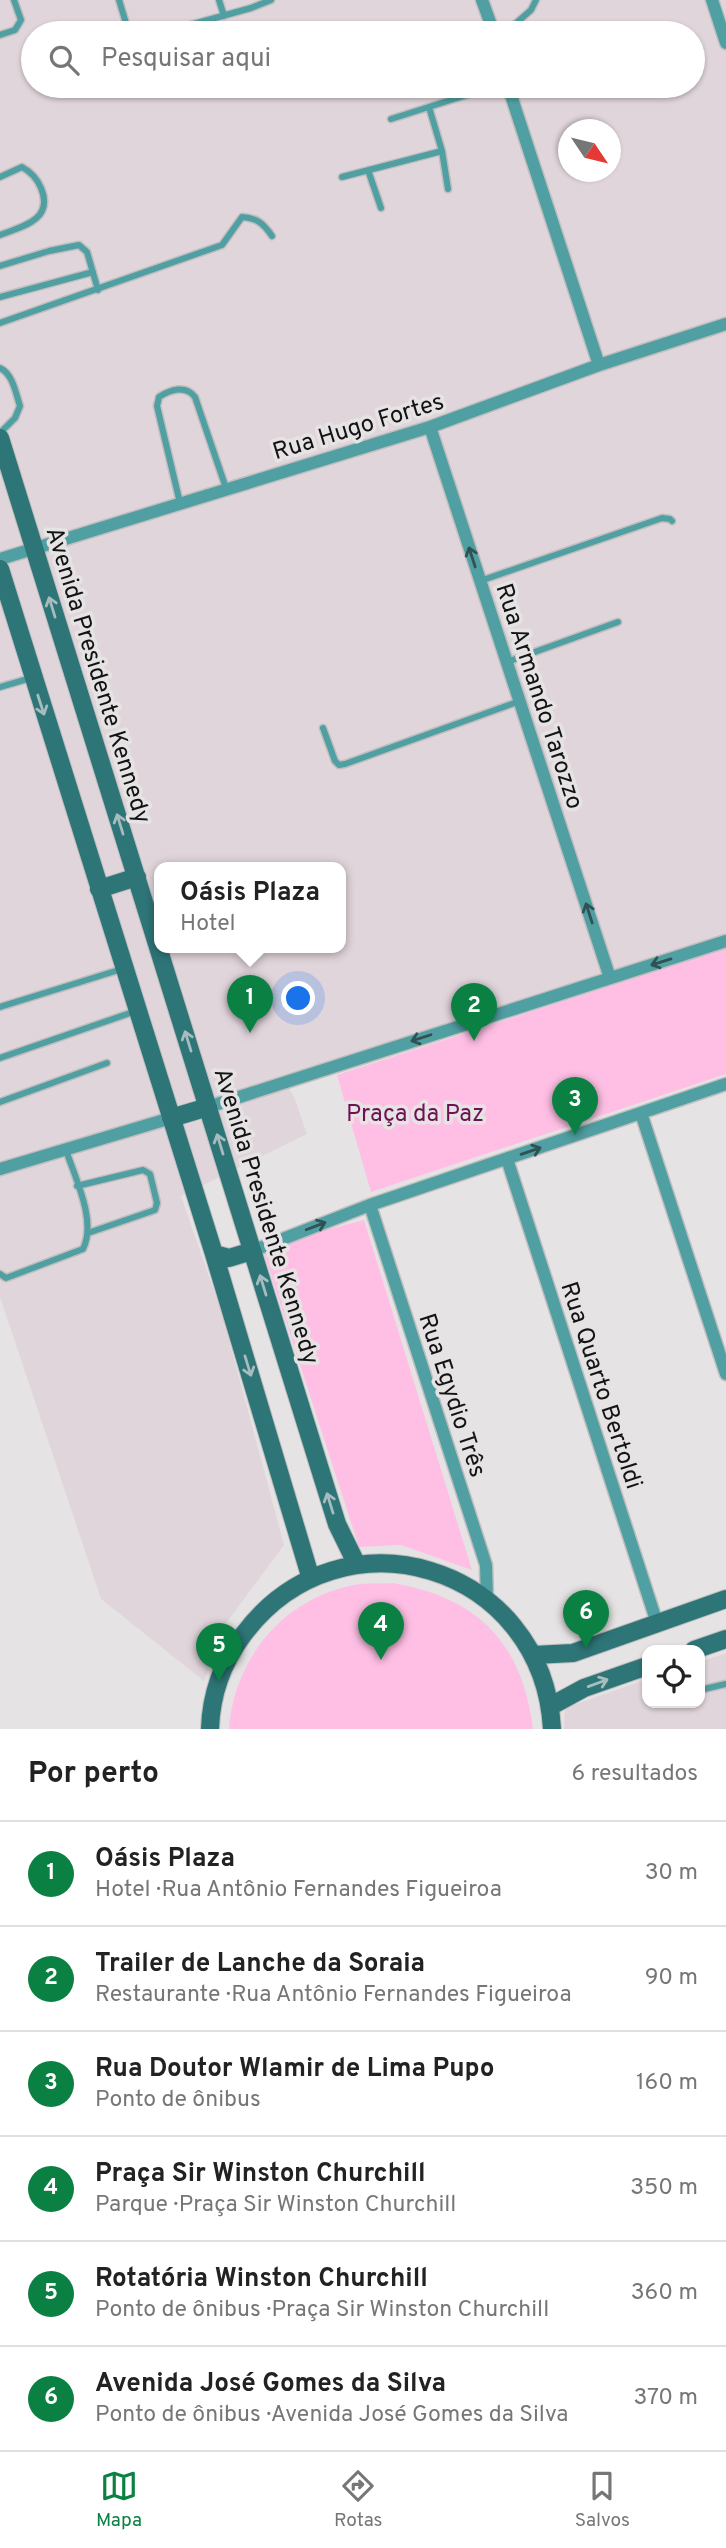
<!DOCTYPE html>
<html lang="pt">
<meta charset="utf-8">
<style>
:root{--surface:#fff;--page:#f2f2f2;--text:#222;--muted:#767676;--line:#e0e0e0;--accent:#0b8043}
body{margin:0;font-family:Overpass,sans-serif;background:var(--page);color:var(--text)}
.controls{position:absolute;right:21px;bottom:21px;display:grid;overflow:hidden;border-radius:14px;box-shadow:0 2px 5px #0004}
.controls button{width:63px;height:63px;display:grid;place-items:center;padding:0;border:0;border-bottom:2px solid var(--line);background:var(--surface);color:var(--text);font:35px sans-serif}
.compass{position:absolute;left:558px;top:119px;width:63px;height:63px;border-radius:50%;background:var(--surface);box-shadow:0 2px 5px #0004;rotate:125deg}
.you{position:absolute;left:299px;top:999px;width:24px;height:24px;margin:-18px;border:5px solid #fff;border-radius:50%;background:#1a73e8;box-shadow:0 0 0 10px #1a73e833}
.badge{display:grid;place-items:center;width:46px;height:46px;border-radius:50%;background:var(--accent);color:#fff;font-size:23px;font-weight:700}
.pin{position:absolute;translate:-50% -58px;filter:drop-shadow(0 2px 4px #0008)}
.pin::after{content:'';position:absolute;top:37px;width:24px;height:21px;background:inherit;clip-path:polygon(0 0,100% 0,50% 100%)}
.popup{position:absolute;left:154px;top:862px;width:192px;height:91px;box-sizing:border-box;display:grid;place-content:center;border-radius:14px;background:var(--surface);filter:drop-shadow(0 2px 5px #0005);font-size:23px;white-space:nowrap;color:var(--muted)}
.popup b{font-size:26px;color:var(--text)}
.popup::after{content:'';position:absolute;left:50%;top:100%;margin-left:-14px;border:14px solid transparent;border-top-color:var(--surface)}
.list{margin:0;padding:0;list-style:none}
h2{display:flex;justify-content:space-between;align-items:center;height:91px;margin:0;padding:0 28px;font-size:30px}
h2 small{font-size:23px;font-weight:400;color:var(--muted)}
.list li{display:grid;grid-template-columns:46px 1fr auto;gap:21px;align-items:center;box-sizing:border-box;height:105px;padding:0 28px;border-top:2px solid var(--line)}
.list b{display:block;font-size:26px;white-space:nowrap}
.list p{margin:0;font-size:23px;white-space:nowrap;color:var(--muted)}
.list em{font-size:23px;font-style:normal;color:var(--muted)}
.icon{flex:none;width:38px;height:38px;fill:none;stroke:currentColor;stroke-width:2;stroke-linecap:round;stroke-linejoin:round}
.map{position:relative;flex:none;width:726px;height:1729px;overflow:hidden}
.search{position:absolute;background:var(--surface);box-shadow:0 2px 5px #0004;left:21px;right:21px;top:21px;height:77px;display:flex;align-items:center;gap:18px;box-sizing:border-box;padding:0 24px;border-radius:38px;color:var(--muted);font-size:26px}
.sheet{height:721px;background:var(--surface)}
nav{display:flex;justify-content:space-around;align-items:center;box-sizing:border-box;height:98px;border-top:2px solid var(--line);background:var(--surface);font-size:19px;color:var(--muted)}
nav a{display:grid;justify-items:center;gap:4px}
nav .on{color:var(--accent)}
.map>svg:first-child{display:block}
.built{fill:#e0d5db;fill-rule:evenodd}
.green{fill:#ffbfe5}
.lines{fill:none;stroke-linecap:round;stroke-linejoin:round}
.lane-casing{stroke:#c0bebf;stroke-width:9}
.street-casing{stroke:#c0bebf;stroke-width:15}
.secondary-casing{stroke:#c0bebf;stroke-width:20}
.lane{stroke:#509fa2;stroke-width:6}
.street{stroke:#509fa2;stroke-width:12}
.secondary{stroke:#2e7578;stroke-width:18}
.oneway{stroke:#2f5254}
.oneway2{stroke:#a6bcbe}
.labels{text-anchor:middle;stroke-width:7;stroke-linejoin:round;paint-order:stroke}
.street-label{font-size:24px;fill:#141314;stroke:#e6e3e4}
.park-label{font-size:24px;fill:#6e1253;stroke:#e6e3e4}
</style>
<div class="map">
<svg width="726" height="1729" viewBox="0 0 726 1729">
<rect width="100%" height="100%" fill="#e6e3e4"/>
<path class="built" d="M0 0H726V941L285 1082 294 1097 307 1134 181 1196 222 1314 284 1545 227 1622 204 1681 101 1599 0 1297ZM33 33H693V86H33ZM568 130H610V172H568ZM159 867H341V947H159Z
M726 1653V1729H564L565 1708 647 1679V1703H700V1662Z"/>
<path class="green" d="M726 948V1074L371 1192 337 1075Z
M364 1220 472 1570 401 1545 359 1547 262 1247Z
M393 1583C478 1598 522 1642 533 1729H229C234 1656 287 1595 360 1584 371 1583 382 1584 393 1583Z"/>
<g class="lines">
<g class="lane-casing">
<path id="lane" d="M119 0 129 33
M219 0 224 16
M161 33 251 8 271 0
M505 33 531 10 536 0
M0 35 15 30 21 20 14 0
M429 107 442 151 448 189
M391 119 495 86
M368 170 381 208
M0 177 22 167C31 172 37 178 41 188 54 219 24 226 0 235
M342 177 442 151
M0 266 49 251 79 245 87 252 98 290
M0 297 93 272
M0 323 222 245 242 217C257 218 263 223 272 236
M0 368C13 374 16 394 20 406L15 418 0 433
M180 503 157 406 159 397C171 389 186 385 195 397L226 488
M480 581 662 518 670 519 672 521
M507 662 618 622
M0 687 31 678
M323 728 335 761 339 765 345 764 520 701
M0 1007 122 969
M0 1058 136 1011
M0 1102 107 1063
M77 1186 143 1170 150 1174 157 1203 155 1210 88 1233
M0 1274 6 1278 83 1249C97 1221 75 1178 66 1150
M700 1690 726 1684"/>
</g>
<g class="street-casing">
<path id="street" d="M482 0 494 33
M712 0 726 43
M508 86 599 365
M430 427 610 978
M0 559 430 427 599 365 726 324
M208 1107 726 941
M641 1113 726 1374
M507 1159 657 1623
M0 1169 171 1118
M370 1205 486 1565 487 1599
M252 1251 370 1205 726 1084"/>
</g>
<g class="secondary-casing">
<path id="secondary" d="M0 438 337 1524 357 1565
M0 569 214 1254 311 1579
M99 889 137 877
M171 1118 208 1107
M214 1254 229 1258 252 1251
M694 1650 726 1639
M534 1655 573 1653 726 1599
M551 1706 584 1688 647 1666
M210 1729C211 1695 223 1662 243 1635 341 1503 543 1565 552 1729"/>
</g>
<use href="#lane" class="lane"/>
<use href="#street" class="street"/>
<use href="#secondary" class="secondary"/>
</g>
<defs><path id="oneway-shaft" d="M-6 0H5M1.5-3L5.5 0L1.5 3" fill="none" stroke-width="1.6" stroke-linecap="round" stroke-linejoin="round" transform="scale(1.75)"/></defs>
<g class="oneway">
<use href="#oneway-shaft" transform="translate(472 557) rotate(-108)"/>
<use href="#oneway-shaft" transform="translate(589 913) rotate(-108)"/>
<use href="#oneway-shaft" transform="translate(661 962) rotate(163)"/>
<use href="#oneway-shaft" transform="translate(421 1038) rotate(162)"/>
<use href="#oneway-shaft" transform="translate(531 1151) rotate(-19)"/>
<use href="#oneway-shaft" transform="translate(316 1226) rotate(-21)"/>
</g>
<g class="oneway2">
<use href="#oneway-shaft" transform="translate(52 607) rotate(-107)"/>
<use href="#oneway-shaft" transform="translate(41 705) rotate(72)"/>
<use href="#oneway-shaft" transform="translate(120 824) rotate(-107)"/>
<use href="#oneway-shaft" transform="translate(188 1041) rotate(-107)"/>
<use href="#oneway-shaft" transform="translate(220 1144) rotate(-107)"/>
<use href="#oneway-shaft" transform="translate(263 1285) rotate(-107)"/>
<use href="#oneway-shaft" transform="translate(248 1366) rotate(73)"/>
<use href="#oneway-shaft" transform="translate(330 1503) rotate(-107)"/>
<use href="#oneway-shaft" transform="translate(598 1683) rotate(-20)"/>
</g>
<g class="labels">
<g class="street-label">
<text transform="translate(358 426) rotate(-17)" y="8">Rua Hugo Fortes</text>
<text transform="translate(99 675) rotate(73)" y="8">Avenida Presidente Kennedy</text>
<text transform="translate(540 696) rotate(72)" y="8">Rua Armando Tarozzo</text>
<text transform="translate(267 1216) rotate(73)" y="8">Avenida Presidente Kennedy</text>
<text transform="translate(602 1385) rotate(72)" y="8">Rua Quarto Bertoldi</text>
<text transform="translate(453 1395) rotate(72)" y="8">Rua Egydio Três</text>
</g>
<g class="park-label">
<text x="415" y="1121">Praça da Paz</text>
</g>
</g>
</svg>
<div class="controls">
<button><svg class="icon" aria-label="locate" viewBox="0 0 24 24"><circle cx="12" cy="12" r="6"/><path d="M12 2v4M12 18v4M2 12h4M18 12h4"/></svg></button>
</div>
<svg class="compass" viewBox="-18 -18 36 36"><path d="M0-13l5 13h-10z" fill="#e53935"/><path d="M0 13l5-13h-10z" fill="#767676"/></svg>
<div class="you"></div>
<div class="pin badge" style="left:250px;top:1033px">1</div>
<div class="popup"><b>Oásis Plaza</b>Hotel</div>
<div class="pin badge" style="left:474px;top:1041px">2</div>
<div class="pin badge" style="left:575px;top:1135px">3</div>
<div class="pin badge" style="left:381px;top:1660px">4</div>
<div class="pin badge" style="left:219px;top:1681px">5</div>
<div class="pin badge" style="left:586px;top:1648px">6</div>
<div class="search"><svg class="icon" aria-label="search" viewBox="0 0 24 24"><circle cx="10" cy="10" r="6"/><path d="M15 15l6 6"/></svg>Pesquisar aqui</div>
</div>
<section class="sheet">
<h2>Por perto<small>6 resultados</small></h2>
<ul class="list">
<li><span class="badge">1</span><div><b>Oásis Plaza</b><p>Hotel · Rua Antônio Fernandes Figueiroa</p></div><em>30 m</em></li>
<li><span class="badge">2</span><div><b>Trailer de Lanche da Soraia</b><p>Restaurante · Rua Antônio Fernandes Figueiroa</p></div><em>90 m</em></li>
<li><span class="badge">3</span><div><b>Rua Doutor Wlamir de Lima Pupo</b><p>Ponto de ônibus</p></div><em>160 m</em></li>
<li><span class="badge">4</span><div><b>Praça Sir Winston Churchill</b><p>Parque · Praça Sir Winston Churchill</p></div><em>350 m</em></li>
<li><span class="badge">5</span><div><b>Rotatória Winston Churchill</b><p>Ponto de ônibus · Praça Sir Winston Churchill</p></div><em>360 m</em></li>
<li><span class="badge">6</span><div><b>Avenida José Gomes da Silva</b><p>Ponto de ônibus · Avenida José Gomes da Silva</p></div><em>370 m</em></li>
</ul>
</section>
<nav>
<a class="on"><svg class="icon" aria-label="map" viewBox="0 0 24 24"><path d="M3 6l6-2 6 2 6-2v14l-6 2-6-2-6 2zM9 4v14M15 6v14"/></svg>Mapa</a>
<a><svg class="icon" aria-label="directions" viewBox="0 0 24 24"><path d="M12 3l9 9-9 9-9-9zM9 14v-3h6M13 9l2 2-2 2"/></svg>Rotas</a>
<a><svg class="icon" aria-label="saved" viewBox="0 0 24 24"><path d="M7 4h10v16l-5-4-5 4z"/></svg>Salvos</a>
</nav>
